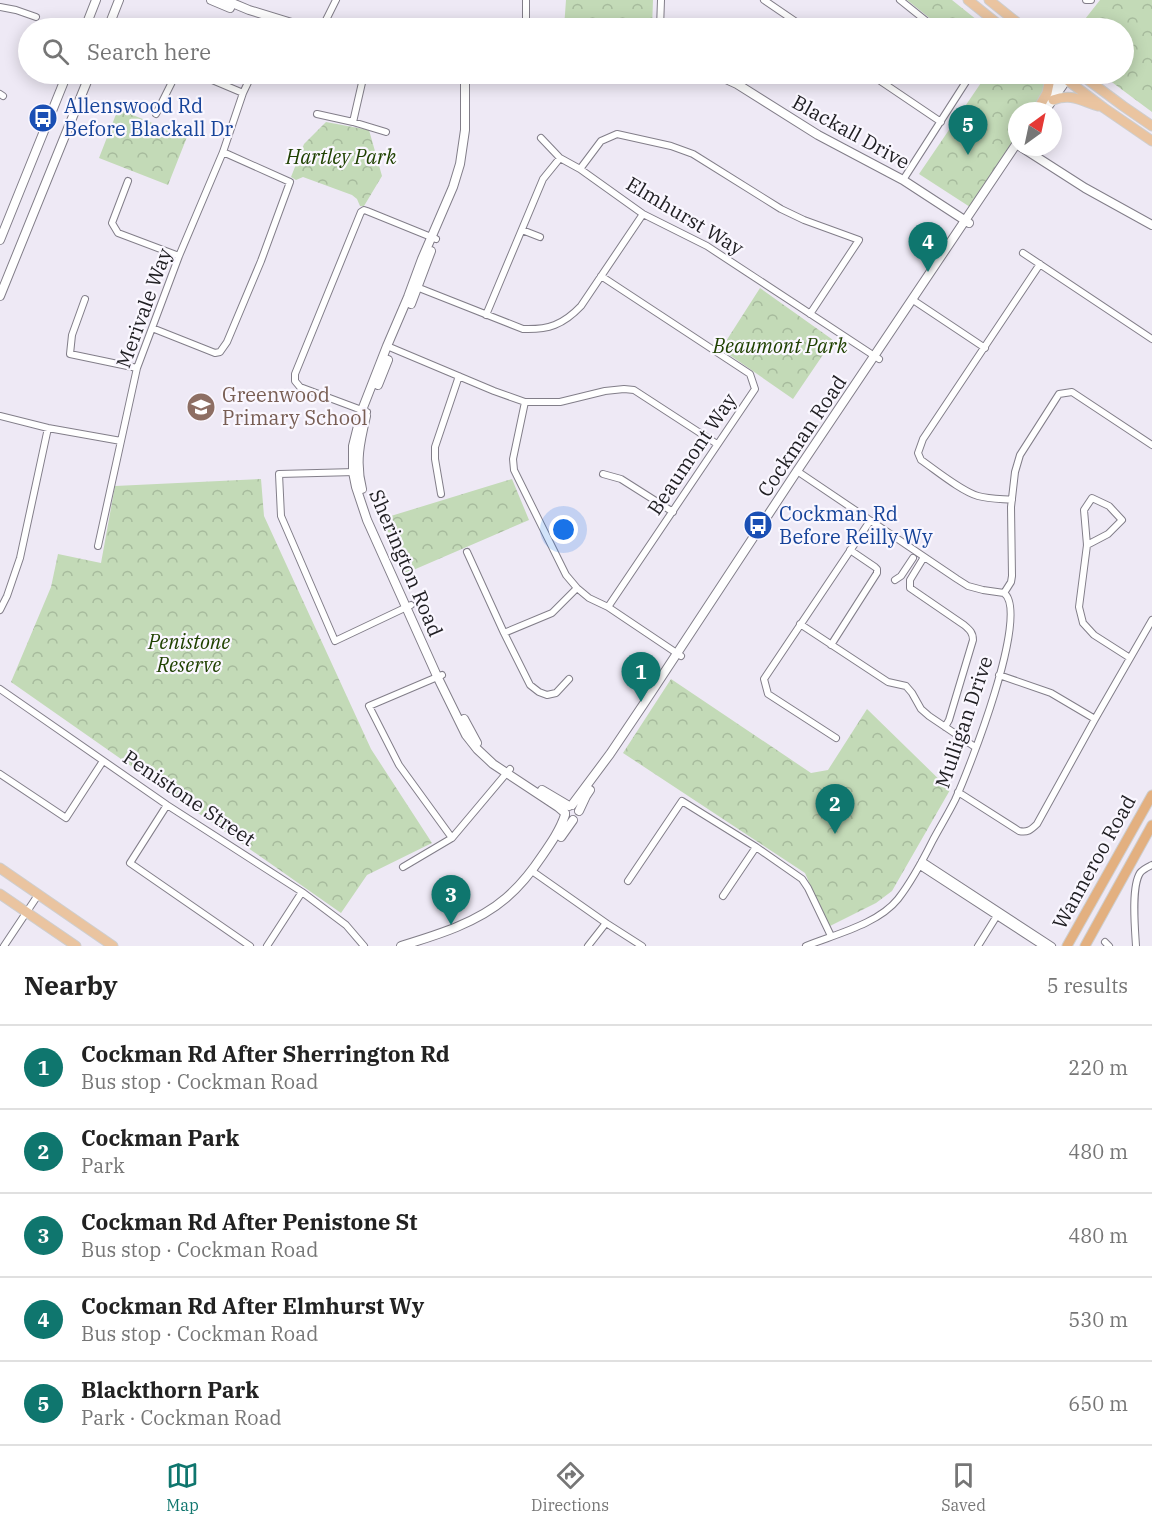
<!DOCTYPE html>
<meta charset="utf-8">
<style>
:root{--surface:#fff;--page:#f6f6f6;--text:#222;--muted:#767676;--line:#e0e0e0;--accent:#0f766e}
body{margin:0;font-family:"IBM Plex Serif",serif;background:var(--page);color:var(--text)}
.compass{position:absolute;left:1008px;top:102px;width:54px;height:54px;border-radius:50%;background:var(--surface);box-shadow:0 3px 15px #0003;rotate:33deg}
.you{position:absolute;left:564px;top:530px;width:21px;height:21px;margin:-15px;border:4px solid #fff;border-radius:50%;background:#1a73e8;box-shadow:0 0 0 9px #1a73e833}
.badge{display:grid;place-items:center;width:39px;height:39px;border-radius:50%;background:var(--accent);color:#fff;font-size:20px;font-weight:700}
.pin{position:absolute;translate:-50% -50px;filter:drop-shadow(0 2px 3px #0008)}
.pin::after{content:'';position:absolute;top:32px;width:21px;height:18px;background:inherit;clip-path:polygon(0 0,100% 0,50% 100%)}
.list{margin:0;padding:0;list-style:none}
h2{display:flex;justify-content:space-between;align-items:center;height:78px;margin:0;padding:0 24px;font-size:26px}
h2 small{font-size:20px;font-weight:400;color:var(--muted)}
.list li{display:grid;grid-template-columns:39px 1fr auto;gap:18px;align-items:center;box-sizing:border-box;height:84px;padding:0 24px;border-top:2px solid var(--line)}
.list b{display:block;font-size:22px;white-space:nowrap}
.list p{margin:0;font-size:20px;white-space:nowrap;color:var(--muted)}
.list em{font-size:20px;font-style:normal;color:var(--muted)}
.icon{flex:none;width:33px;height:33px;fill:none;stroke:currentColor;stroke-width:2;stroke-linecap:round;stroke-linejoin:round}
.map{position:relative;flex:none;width:1152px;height:946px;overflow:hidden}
.search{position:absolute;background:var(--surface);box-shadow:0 3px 15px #0003;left:18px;right:18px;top:18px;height:66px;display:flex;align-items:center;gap:15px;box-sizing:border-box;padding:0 21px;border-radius:33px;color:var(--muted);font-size:22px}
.sheet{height:498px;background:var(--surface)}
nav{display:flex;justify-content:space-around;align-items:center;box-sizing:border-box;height:84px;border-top:2px solid var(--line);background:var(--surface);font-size:16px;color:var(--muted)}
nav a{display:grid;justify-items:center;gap:3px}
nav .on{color:var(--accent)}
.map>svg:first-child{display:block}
.park{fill:url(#park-crowns)}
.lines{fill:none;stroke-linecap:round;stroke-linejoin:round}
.minor-casing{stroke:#827e89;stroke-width:8}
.tertiary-casing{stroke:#827e89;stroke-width:10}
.secondary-casing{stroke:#827e89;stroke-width:10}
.primary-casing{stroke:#cecece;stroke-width:11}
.trunk-casing{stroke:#cecece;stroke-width:11}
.minor{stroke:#fff;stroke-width:6}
.tertiary{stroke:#fff;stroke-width:8}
.secondary{stroke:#fff;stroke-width:8}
.primary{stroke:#eac4a0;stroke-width:9}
.trunk{stroke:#e3b080;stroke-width:9}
.labels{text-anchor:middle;stroke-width:4.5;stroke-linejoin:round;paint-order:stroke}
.transit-label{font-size:20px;fill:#164399;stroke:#faf7ff;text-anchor:start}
.street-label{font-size:20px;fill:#1f1e22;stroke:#faf7ff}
.park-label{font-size:20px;font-style:italic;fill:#1f4101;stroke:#faf7ff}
.education-label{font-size:20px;fill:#785e54;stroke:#faf7ff;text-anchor:start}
</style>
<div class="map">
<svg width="1152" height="946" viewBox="0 0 1152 946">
<defs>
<pattern id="park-crowns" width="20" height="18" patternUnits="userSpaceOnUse" patternTransform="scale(1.5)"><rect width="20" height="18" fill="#c3dab7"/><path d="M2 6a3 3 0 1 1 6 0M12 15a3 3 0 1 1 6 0" fill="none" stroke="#a7bb9d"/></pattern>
</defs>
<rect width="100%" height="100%" fill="#eee9f5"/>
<path class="park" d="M566 0H653L652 28H564Z
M907 0H952L987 28H942Z
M1100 0H1152V112L1101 74H1124V28H1078Z
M987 74H1041L1052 83 1033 111H1017V136L970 207 919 174Z
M118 109 187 137 168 185 99 158Z
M326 122 369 130 382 176 364 206H360L357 199 352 195 303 177 296 180 291 177 304 144Z
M760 288 833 340 793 399 721 349Z
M261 479 264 516 371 749 432 843 367 875 341 913 11 682 51 587 58 554 101 563 115 486Z
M512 479 529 520 404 574 381 519Z
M671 679 811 773 828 770 867 709 950 790 892 891 876 903 828 927 805 873 623 753Z"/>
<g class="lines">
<g class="minor-casing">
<path id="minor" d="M526 0V28
M764 0 805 28
M900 0 935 28
M1086 0H1091
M0 7 16 10 36 17
M272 28 276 19
M322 28 336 0
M660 28 661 0
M198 74 243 93
M870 74 941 122
M0 94 3 96
M156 114 176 74
M317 114 353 122 386 132
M353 122 364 74
M541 138 560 158
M580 169 601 141 617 134 671 146 693 154 781 209 804 220 859 240 810 314
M903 180 971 74
M128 181 112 223 118 233 179 256
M522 230 540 237
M1023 253 1152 339
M601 276 750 374 755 389 608 607
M414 286 523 329C548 330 563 325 581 306L643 214
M85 299 72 335 70 354 137 368
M913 300 985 348
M486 315 543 179 560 158 580 169 643 214 707 246 879 359
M152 328 215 353 220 352 227 342 261 261 290 182 223 152
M387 346 494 391 525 402H560L605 391 624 389 634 390 717 444
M525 402 513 459 514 470 566 575 577 588 589 598 608 607 681 656
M367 412 300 387 295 381V374L361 212 364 210 367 211 436 239
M0 416 48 428 121 441 137 368 179 256 223 152 243 93 252 74
M797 471 957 579 968 586 983 590 1004 593
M355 472 279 474 281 516 335 641 411 605
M603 474 621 479 673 512
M441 494 435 459V447L459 376
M1012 500C1001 499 989 499 978 496 961 491 937 471 921 460L918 453 923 439 1040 264
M1087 545 1108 534 1122 520 1109 506 1092 498 1084 510 1087 545 1079 607 1083 623 1094 635 1130 658
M98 546 121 441
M467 552 504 633 552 613 577 588
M924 557 910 580V588L964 625C970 630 973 633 973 640L949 720 945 727
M895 580 901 576 913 558
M0 610 7 596 20 558 48 428
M800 624 888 682 906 686 912 693 921 709 929 716 975 747
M504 633 530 685 539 692 547 695 556 693 569 679
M831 645 877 573V569L875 567 850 550
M442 675 369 706 399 765 452 838
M999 675 1051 693 1095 719
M0 689 167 805 302 892 346 925 364 946
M836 738 768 694 764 679 870 521
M0 774 66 818 103 761
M958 792 1019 831C1027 833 1031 830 1037 824L1095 719 1152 620
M167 805 130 863 250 946
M922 861 1052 946
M920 866 1043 946
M403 867 452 838 510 769
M532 871 606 923 642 946
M628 881 682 801 756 847 802 879 808 888 831 936
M723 896 756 847
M1105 942 1109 946
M4 946 38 895
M267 946 302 892
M588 946 606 923
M806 946C836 934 878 924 898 899 912 881 923 860 933 840 940 827 948 814 955 800 968 772 1031 613 1004 593L1011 582 1012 576 1011 507 1015 472 1020 455 1059 394 1072 392 1152 445
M978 946 998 914
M1136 946C1135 929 1131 887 1140 873 1143 869 1148 867 1152 865"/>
</g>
<g class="tertiary-casing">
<path id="tertiary" d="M85 28 96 0
M108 28 119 0
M465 74V130L460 164 453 187 422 259 408 297 387 346 362 410 353 446V472L356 487 367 520 437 676 466 735 477 749 493 764 558 807 565 813
M0 240 67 74
M0 296 90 74
M411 304 431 251
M378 385 388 360
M362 489C355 463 360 441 366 416
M464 719 477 743
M542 790 569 806"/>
</g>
<g class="secondary-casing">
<path id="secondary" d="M211 0 230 8
M225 0 249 10 308 28
M715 74 737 84 818 135 903 180 969 223
M1047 98C1060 79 1059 77 1083 76
M1045 111 1063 85 1064 75
M1021 147 1085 188 1152 225
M572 805 610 754 643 705 797 471 1017 143
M579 811 586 796 590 790
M561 837 573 820
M401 946C437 935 477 923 506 898 520 886 532 871 542 856 551 843 560 830 565 815"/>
</g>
<g class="primary-casing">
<path id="primary" d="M968 0 1003 28
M989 0 1024 28
M1059 74 1104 108 1152 141
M1080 74 1123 106 1152 126
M1053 100C1072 93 1081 101 1098 106
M1037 111 1047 93 1051 74
M0 868 113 946
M0 894 76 946"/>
</g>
<g class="trunk-casing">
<path id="trunk" d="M1067 946 1152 795
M1085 946 1152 825"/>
</g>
<use href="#minor" class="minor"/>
<use href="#tertiary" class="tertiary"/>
<use href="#secondary" class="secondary"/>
<use href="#primary" class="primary"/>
<use href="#trunk" class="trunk"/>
</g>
<defs>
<g id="bus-disc" transform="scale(1.5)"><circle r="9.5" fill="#1a4fb4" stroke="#faf7ff"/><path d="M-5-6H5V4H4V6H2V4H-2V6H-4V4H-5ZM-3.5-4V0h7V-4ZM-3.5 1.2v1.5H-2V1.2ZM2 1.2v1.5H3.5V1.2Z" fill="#fff"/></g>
<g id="school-disc" transform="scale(1.5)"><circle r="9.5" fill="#8d6e63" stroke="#faf7ff"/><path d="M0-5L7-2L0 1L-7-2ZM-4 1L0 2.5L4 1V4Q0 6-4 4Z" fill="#fff"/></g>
</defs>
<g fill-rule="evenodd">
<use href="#bus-disc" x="43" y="118"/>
<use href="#school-disc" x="201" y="407"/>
<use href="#bus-disc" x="758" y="525"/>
</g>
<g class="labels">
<g class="transit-label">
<text x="64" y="113">Allenswood Rd<tspan x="64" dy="23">Before Blackall Dr</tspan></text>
<text x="779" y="521">Cockman Rd<tspan x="779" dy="23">Before Reilly Wy</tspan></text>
</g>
<g class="street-label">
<text transform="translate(851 132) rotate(29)" y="7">Blackall Drive</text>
<text transform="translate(685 216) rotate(31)" y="7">Elmhurst Way</text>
<text transform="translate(144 308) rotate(-70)" y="7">Merivale Way</text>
<text transform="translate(802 436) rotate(-56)" y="7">Cockman Road</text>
<text transform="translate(692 454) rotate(-56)" y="7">Beaumont Way</text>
<text transform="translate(406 563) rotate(67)" y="7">Sherington Road</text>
<text transform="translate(964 722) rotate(-71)" y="7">Mulligan Drive</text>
<text transform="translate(189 798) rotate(34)" y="7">Penistone Street</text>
<text transform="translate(1094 862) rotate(-61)" y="7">Wanneroo Road</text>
</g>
<g class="park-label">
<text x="341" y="164">Hartley Park</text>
<text x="780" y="353">Beaumont Park</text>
<text x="189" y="649">Penistone<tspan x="189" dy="23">Reserve</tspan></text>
</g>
<g class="education-label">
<text x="222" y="402">Greenwood<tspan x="222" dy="23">Primary School</tspan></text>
</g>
</g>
</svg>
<svg class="compass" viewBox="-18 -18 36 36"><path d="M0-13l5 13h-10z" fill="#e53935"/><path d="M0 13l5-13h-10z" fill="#767676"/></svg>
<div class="you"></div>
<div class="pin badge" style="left:641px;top:702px">1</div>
<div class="pin badge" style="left:835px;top:834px">2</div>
<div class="pin badge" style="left:451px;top:925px">3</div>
<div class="pin badge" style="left:928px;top:272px">4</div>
<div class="pin badge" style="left:968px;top:155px">5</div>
<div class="search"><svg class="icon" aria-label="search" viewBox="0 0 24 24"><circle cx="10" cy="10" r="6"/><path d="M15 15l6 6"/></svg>Search here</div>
</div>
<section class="sheet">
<h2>Nearby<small>5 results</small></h2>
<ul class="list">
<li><span class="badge">1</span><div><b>Cockman Rd After Sherrington Rd</b><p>Bus stop · Cockman Road</p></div><em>220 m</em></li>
<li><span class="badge">2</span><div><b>Cockman Park</b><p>Park</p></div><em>480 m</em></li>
<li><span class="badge">3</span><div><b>Cockman Rd After Penistone St</b><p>Bus stop · Cockman Road</p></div><em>480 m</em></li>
<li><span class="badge">4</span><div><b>Cockman Rd After Elmhurst Wy</b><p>Bus stop · Cockman Road</p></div><em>530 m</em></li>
<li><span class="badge">5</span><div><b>Blackthorn Park</b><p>Park · Cockman Road</p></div><em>650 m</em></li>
</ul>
</section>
<nav>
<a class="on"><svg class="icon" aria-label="map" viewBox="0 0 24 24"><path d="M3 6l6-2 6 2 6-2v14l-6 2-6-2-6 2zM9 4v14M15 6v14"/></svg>Map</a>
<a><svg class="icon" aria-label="directions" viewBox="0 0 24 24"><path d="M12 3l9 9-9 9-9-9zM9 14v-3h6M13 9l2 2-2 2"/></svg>Directions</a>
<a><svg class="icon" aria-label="saved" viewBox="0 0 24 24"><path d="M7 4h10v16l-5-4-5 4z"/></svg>Saved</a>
</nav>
